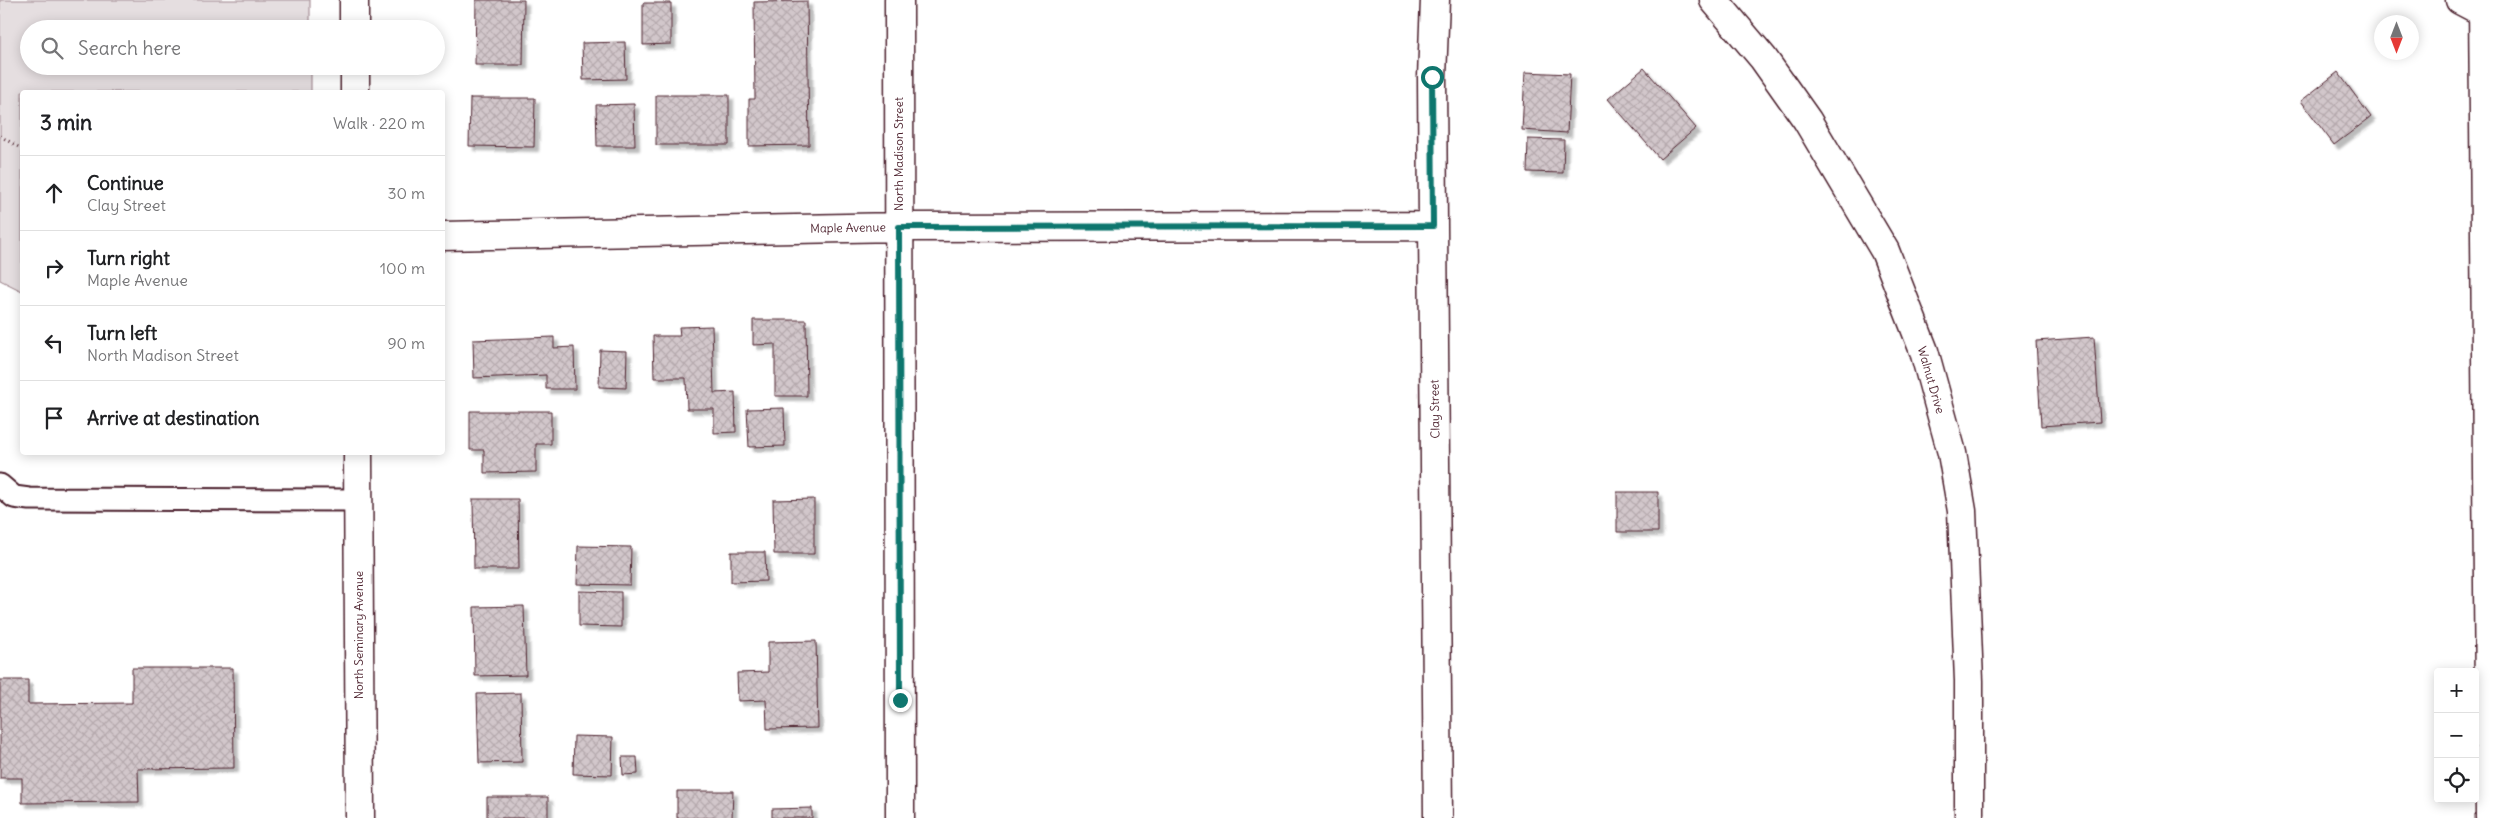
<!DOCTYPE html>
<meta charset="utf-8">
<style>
:root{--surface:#fff;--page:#f2f2f2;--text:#202124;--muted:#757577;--line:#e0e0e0}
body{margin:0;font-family:Delius,sans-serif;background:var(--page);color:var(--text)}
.controls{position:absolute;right:15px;bottom:15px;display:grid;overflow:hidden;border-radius:5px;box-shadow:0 2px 12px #0003}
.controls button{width:45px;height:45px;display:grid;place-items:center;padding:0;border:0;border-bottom:1px solid var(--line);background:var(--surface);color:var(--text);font:25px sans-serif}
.compass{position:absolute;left:2374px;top:15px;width:45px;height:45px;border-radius:50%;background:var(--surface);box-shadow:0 2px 12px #0003;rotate:180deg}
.stop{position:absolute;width:15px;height:15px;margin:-11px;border:4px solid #0f766e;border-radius:50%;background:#fff}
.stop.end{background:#0f766e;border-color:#fff;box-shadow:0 1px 5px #0008}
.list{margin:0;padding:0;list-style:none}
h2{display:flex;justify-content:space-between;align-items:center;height:65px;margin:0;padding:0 20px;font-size:21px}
h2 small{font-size:16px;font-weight:400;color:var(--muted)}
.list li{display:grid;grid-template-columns:32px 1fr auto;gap:15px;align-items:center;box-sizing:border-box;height:75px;padding:0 20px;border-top:1px solid var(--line)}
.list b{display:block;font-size:19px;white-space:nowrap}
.list p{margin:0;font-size:16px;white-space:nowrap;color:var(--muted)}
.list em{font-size:16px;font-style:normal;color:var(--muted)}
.icon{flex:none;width:28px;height:28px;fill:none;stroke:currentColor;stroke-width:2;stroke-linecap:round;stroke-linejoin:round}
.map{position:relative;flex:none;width:2494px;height:818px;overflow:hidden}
.search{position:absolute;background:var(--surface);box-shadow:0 2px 12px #0003;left:20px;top:20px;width:425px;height:55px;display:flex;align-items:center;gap:12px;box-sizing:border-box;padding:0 18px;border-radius:28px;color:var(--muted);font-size:19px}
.panel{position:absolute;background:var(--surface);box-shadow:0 2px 12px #0003;left:20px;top:90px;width:425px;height:365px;border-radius:5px}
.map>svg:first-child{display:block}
.green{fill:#e5dee0;stroke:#987e86}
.building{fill:url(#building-cross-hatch);stroke:#4a1f2b;filter:url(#shadow)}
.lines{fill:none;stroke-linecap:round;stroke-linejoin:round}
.lane-casing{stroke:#4a1f2b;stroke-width:25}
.street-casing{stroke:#4a1f2b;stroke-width:31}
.primary-casing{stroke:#4a1f2b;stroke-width:31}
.path{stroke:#4a1f2b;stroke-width:3;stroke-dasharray:1 4;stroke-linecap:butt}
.lane{stroke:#fff;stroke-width:21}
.street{stroke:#fff;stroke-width:28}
.primary{stroke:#fff;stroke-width:28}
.route{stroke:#0f766e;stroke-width:6}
.labels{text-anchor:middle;stroke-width:4;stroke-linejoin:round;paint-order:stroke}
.street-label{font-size:12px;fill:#4a1f2b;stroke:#fff}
</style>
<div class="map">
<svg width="2494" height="818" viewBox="0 0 2494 818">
<defs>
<pattern id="building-cross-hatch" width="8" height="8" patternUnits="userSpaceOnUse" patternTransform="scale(1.25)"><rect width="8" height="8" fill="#d2c7cb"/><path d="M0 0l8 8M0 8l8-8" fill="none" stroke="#b6aaae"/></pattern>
<filter id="shadow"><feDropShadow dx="4.5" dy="4.5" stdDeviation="1" flood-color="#0004"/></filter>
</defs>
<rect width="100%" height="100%" fill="#fff"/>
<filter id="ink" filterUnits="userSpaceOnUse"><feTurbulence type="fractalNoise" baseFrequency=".02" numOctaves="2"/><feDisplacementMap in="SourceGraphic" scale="10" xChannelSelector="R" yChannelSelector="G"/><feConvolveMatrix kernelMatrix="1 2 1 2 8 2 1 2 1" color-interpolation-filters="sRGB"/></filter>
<g filter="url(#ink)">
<path class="green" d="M0 0H310V29H29V66H311V92H22V291L0 280Z"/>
<path class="building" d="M476 0H524L523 65H475Z
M807 1 809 145 749 146V99H755L754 2Z
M643 3H671V44L643 45Z
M625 42 626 79 583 80 582 43Z
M1644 68 1696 128 1660 159 1608 99Z
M1525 72 1570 74 1567 133 1522 130Z
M2338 72 2371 117 2334 145 2301 101Z
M656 95H729V145H656Z
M470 98H535L534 147 469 146Z
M634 104 635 146H597L596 105Z
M1528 139 1564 140 1563 173 1527 172Z
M753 320H806L807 396H775V344L753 345Z
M712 326 714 393 735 392 736 432 714 433V409H687L686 378H654L653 336H680L679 327Z
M554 337V348L574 347 575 389H546V375L474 378 473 340Z
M2094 337 2100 422 2041 426 2036 341Z
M600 350 627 351 626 388 599 387Z
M784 408 785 446 749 447 747 409Z
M470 411H551V444H536V472L484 473V450H470Z
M1617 492H1658V532H1617Z
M473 499H518L519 569H474Z
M814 499V554H774L773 500Z
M578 546 631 547 630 585 577 584Z
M731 552H765L766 581 731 582Z
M579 591 621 592V627L579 626Z
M524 606 526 675 475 676 474 607Z
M816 641 818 728 767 729 766 700 738 701 737 673 768 672V642Z
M132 668H233L234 768 138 769 139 802 22 803V778H0V680H28V704L132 703Z
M521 693 522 762 479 763 477 694Z
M574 736 613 737 612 775 573 774Z
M622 757H637L638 774 623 775Z
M677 791H733L732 818H677Z
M487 797H548V818H487Z
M812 808V818H772V809Z"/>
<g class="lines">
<g class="lane-casing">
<path id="lane" d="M0 485 14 497 29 499 358 500"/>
</g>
<g class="street-casing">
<path id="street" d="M899 0 900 818
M1435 0 1432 77 1433 226 1438 818
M1714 0 1763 58 1807 120 1885 251 1924 351 1952 453 1962 511 1969 681V818
M2460 0 2483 12H2494
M2483 0 2490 818
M442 236 899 227 1433 226"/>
</g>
<g class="primary-casing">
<path id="primary" d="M354 0V29
M355 66V92
M358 452 360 818"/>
</g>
<path class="path" d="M0 136 22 149"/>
<use href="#lane" class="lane"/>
<use href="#street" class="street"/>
<use href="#primary" class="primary"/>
</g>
</g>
<g class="lines" filter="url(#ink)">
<path class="route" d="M900 700 899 227 1433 226 1432 77"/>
</g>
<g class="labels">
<g class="street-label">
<text transform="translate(899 154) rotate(-90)" y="4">North Madison Street</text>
<text transform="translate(848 228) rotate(-1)" y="4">Maple Avenue</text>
<text transform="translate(1931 380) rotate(74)" y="4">Walnut Drive</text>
<text transform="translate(1435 409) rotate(-91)" y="4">Clay Street</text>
<text transform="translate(359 635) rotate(-90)" y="4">North Seminary Avenue</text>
</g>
</g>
</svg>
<div class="controls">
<button>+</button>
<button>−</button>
<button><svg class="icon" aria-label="locate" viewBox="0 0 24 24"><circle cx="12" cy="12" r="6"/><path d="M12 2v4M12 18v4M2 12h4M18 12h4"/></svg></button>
</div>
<svg class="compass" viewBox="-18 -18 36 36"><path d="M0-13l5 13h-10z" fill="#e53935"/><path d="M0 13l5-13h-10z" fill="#757577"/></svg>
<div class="stop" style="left:1432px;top:77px"></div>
<div class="stop end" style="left:900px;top:700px"></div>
<div class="search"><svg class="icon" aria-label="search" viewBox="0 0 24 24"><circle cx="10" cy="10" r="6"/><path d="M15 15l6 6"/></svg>Search here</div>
<section class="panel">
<h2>3 min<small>Walk · 220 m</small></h2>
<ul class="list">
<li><svg class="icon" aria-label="ahead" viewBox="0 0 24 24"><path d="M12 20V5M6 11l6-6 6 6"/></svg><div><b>Continue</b><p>Clay Street</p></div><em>30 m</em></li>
<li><svg class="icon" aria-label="right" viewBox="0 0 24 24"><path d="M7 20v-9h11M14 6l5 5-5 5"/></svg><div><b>Turn right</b><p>Maple Avenue</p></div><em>100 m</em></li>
<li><svg class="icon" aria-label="left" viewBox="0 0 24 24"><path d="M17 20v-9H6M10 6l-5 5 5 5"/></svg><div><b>Turn left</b><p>North Madison Street</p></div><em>90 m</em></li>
<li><svg class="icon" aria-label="arrive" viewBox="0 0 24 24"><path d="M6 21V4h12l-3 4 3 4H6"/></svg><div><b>Arrive at destination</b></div></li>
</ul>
</section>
</div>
